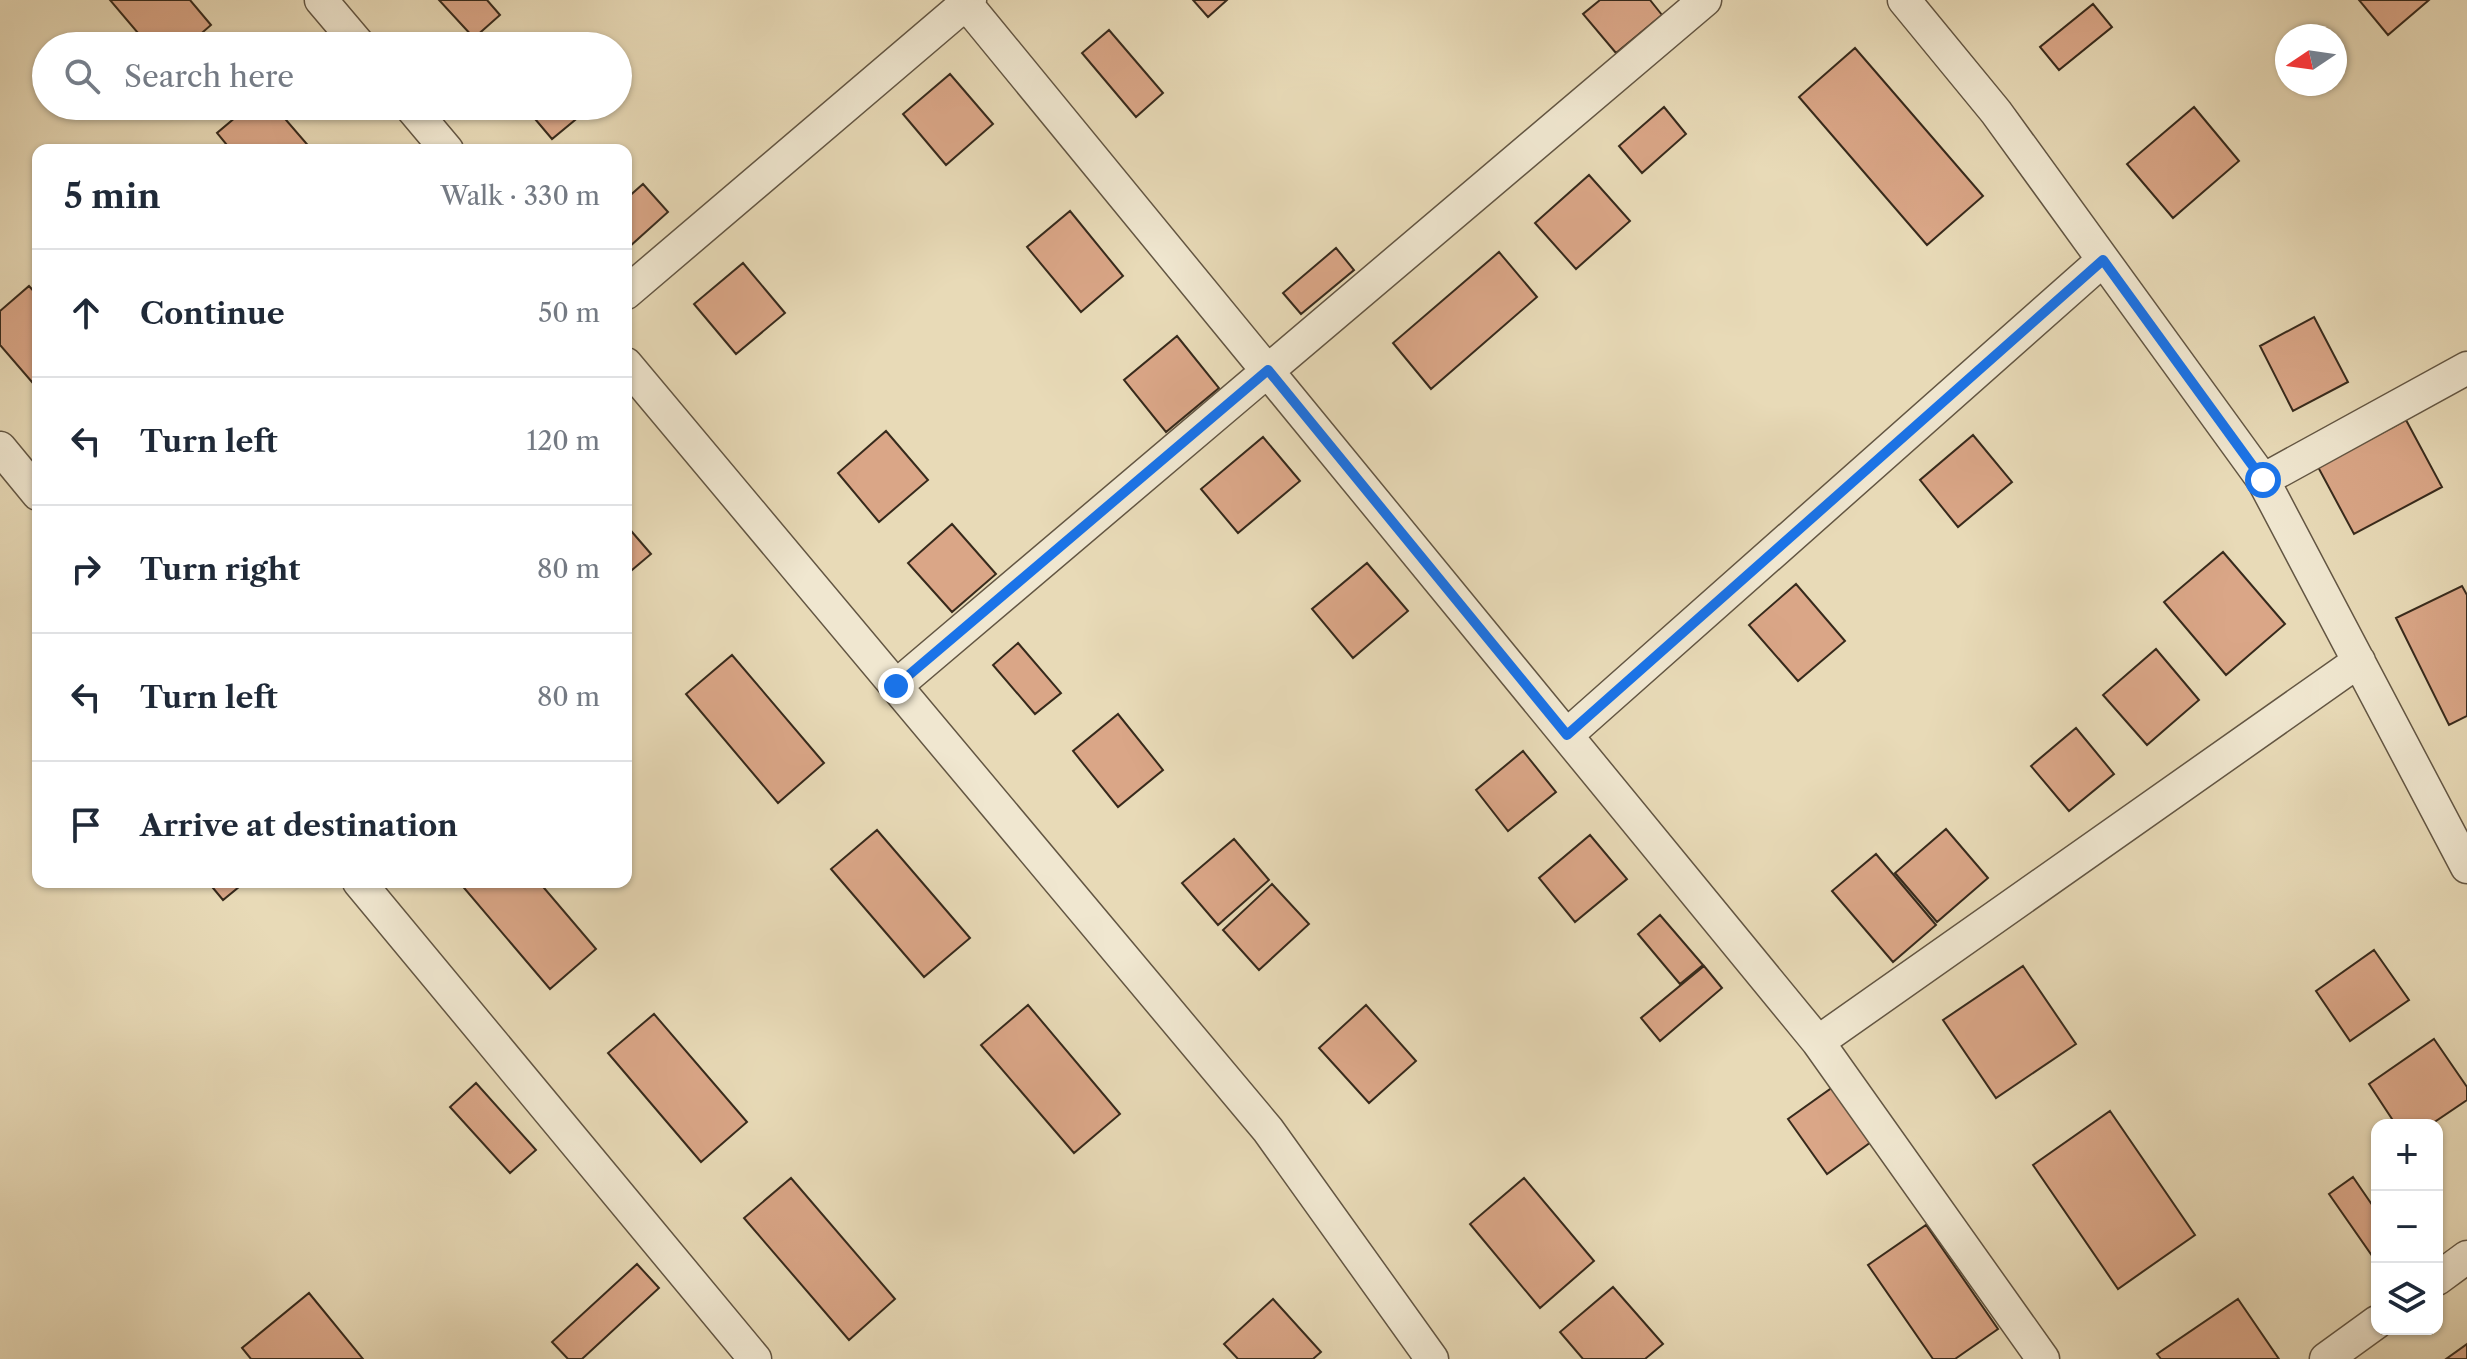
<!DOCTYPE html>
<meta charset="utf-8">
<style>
:root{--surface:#fff;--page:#f2f2f3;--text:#1f2937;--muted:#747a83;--line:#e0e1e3}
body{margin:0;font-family:"Libre Caslon Text",serif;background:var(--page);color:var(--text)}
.controls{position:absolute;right:24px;bottom:24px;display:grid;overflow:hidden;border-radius:16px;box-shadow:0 2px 6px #0004}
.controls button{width:72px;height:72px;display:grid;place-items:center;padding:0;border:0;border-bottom:2px solid var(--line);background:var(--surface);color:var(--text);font:40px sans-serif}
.compass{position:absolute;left:2275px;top:24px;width:72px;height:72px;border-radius:50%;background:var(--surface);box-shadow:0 2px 6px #0004;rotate:257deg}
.stop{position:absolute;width:24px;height:24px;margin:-18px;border:6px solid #1a73e8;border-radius:50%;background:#fff}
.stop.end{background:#1a73e8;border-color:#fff;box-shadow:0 2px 8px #0008}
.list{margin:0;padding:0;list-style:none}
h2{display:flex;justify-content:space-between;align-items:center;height:104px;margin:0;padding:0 32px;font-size:34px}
h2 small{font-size:26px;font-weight:400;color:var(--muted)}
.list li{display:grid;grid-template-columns:52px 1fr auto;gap:24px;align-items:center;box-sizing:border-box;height:128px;padding:0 32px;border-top:2px solid var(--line)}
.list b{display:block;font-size:30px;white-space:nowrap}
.list em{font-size:26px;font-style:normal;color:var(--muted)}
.icon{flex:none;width:44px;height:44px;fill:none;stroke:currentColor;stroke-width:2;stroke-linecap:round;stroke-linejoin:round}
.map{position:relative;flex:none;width:2467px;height:1359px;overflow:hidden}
.search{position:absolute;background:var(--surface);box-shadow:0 2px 6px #0004;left:32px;top:32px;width:600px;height:88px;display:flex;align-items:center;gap:20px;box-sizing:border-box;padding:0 28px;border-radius:44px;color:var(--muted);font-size:30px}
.panel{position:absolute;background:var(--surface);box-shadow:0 2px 6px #0004;left:32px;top:144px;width:600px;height:744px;border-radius:16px}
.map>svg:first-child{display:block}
.building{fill:#daa687;stroke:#372a1c;stroke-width:2}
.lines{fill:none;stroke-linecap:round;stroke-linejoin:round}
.minor-casing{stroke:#635643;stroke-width:35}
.minor{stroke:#f0e7d0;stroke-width:32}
.route{stroke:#1a73e8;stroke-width:10}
</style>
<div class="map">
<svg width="2467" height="1359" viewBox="0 0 2467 1359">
<rect width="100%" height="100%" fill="#e8dab7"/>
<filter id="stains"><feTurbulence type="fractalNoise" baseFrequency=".0025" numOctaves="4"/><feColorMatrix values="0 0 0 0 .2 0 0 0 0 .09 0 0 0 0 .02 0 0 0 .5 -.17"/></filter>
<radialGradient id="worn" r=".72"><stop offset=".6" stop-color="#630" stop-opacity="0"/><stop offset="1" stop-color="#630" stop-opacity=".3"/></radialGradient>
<path class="building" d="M110 0H190L211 25 187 46H149Z
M439 0H487L500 15 474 38Z
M1193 0H1227L1208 17Z
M1600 0H1650L1662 15 1616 53 1583 14Z
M2359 0H2429L2388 35Z
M2093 4 2112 27 2059 70 2040 47Z
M1109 30 1163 93 1136 117 1082 53Z
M1855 48 1983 196 1927 245 1799 97Z
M950 74 993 124 946 165 903 114Z
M249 106H274L312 150H231L217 133Z
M524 106H592L552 139Z
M1664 107 1686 134 1642 173 1619 146Z
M2194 107 2239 161 2173 218 2127 164Z
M1589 175 1630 221 1576 269 1535 223Z
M643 184 668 212 629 247 626 244V199Z
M1070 211 1123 276 1081 312 1027 247Z
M1336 248 1354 270 1301 314 1283 293Z
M1499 252 1537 297 1431 389 1393 343Z
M743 263 785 313 736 354 694 304Z
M29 286 38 296V389L0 345V311Z
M2314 317 2348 382 2293 411 2260 346Z
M1177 336 1219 388 1166 432 1124 380Z
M2406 420 2442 487 2354 534 2318 467Z
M886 431 928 480 879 522 838 473Z
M1973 435 2012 482 1958 527 1920 480Z
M1263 437 1300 481 1238 533 1201 489Z
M952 524 996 574 952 612 908 563Z
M626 525 651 554 626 575Z
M2223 552 2285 624 2226 675 2164 602Z
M1367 563 1408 611 1353 658 1312 609Z
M1796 584 1845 641 1798 681 1749 625Z
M2462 586 2467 595V716L2449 725 2396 618Z
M1018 643 1061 693 1035 714 993 665Z
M2156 649 2199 700 2147 745 2103 695Z
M732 655 824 763 778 803 686 694Z
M1118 714 1163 770 1118 807 1073 751Z
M2076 728 2114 774 2069 811 2031 766Z
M1523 751 1556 792 1508 831 1476 790Z
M1946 829 1988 878 1937 922 1895 873Z
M877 830 970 938 924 977 831 869Z
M1590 835 1627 879 1575 922 1539 878Z
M1234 839 1269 880 1218 925 1182 883Z
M1876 854 1936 925 1893 962 1832 891Z
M208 882H245L223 900Z
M459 882H539L596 949 550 989Z
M1272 884 1309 924 1259 970 1223 930Z
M1660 915 1703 965 1680 984 1638 934Z
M2374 950 2409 1000 2350 1041 2316 991Z
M1704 966 1722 988 1660 1041 1641 1018Z
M2023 966 2076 1044 1996 1098 1943 1020Z
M1028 1005 1120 1114 1074 1153 981 1045Z
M1366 1005 1416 1061 1369 1103 1319 1048Z
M654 1014 747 1122 701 1162 608 1053Z
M2434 1039 2467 1087V1100L2430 1125H2396L2369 1084Z
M476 1083 536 1150 510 1173 450 1107Z
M1833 1087 1871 1142 1827 1174 1788 1119Z
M2110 1111 2195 1235 2118 1289 2033 1165Z
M2353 1177 2377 1212 2375 1260 2329 1194Z
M791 1178 895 1299 849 1340 744 1218Z
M1524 1178 1594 1261 1540 1308 1470 1224Z
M1926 1225 1998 1329 1955 1359H1933L1868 1265Z
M637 1264 659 1288 582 1359H568L552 1342Z
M1613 1287 1663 1344 1645 1359H1583L1560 1332Z
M309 1293 363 1359H251L242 1348Z
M1273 1299 1321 1352 1313 1359H1238L1224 1344Z
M2238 1299 2279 1359H2161L2157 1354Z
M2467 1344V1359H2446Z"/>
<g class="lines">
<g class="minor-casing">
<path id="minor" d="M321 0 360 46
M963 0 1818 1042 2043 1359
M1904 0 1996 112 2263 480 2467 867
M410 106 447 150
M626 293 970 0
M626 364 1268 1130 1432 1359
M0 448 38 494
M2263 480 2467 368
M896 686 1705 0
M1567 735 2103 260
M359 882 755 1359
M1818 1042 2359 661
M2437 1279 2467 1257
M2326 1359 2377 1322"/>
</g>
<use href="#minor" class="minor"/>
</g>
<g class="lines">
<path class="route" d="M896 686 1268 370 1567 735 2103 260 2263 480"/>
</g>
<rect width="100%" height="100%" filter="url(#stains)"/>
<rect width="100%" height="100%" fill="url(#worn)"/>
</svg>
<div class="controls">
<button>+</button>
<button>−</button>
<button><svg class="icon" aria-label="layers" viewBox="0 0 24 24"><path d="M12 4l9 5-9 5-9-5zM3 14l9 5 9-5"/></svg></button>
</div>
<svg class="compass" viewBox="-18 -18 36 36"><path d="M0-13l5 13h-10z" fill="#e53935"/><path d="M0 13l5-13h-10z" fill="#747a83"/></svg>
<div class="stop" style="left:2263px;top:480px"></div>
<div class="stop end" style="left:896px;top:686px"></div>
<div class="search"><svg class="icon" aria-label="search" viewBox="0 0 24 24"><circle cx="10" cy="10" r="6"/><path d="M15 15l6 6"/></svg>Search here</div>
<section class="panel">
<h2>5 min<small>Walk · 330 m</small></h2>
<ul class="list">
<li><svg class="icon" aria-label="ahead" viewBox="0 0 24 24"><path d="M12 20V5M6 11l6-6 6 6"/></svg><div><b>Continue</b></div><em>50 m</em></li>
<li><svg class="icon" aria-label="left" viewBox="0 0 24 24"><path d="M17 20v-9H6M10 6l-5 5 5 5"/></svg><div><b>Turn left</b></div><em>120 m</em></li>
<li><svg class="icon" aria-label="right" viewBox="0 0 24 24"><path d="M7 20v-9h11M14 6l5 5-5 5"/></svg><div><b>Turn right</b></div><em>80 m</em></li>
<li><svg class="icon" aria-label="left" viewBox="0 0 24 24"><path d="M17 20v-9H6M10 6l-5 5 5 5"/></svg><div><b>Turn left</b></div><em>80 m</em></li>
<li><svg class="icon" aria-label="arrive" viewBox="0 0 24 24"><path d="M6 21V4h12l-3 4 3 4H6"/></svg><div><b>Arrive at destination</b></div></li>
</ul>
</section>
</div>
